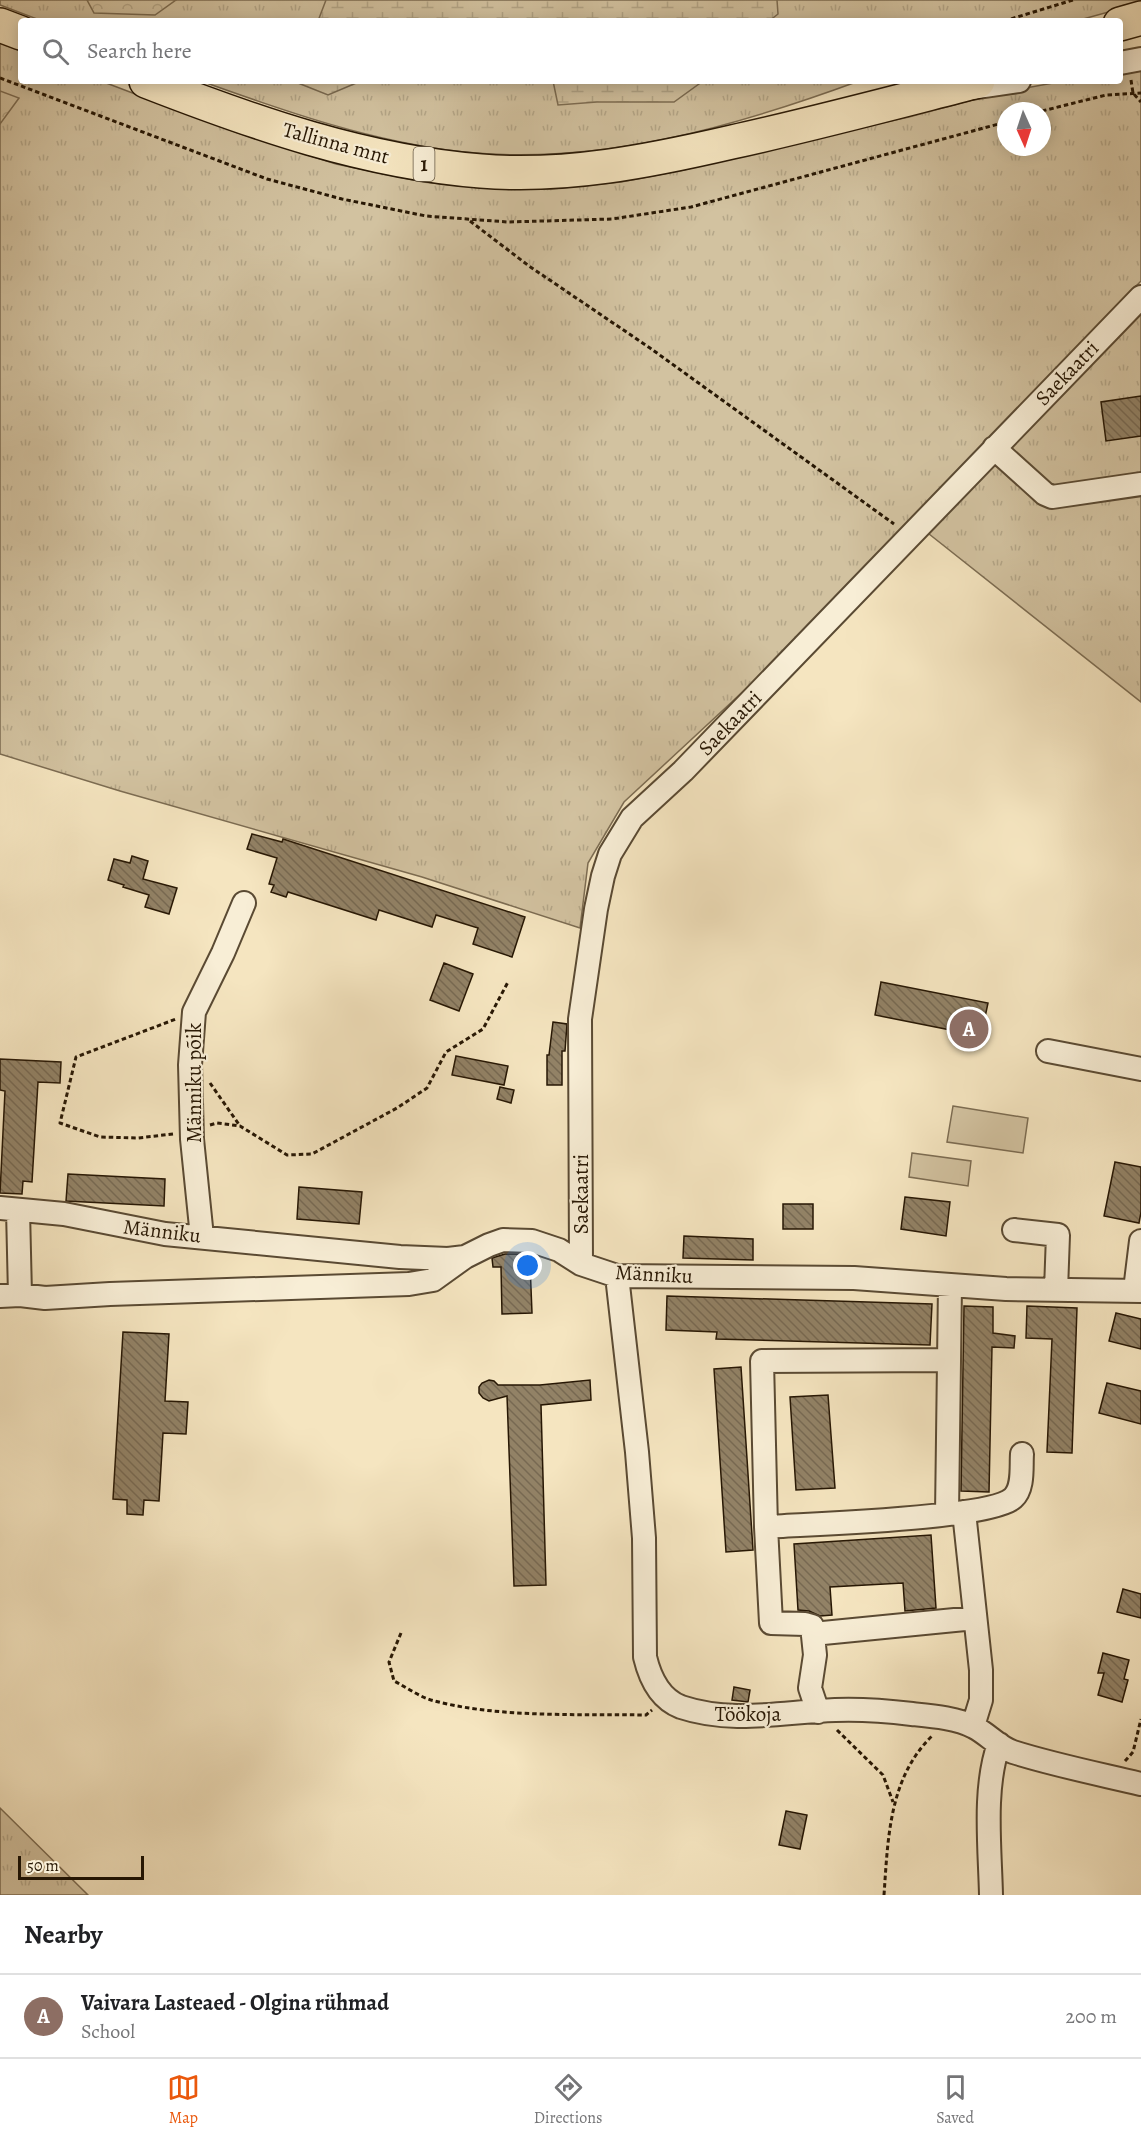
<!DOCTYPE html>
<meta charset="utf-8">
<style>
:root{--surface:#fff;--page:#f2f2f2;--text:#202124;--muted:#757577;--line:#e0e0e0;--accent:#ea580c}
body{margin:0;font-family:Alegreya,serif;background:var(--page);color:var(--text)}
.compass{position:absolute;left:997px;top:102px;width:54px;height:54px;border-radius:50%;background:var(--surface);box-shadow:0 3px 15px #0003;rotate:177deg}
.scale{position:absolute;left:18px;bottom:15px;width:126px;box-sizing:border-box;padding-left:6px;border:3px solid #271704;border-top:0;font-size:16px;line-height:21px;white-space:nowrap;color:#271704;-webkit-text-stroke:4px #f8eed6;paint-order:stroke}
.you{position:absolute;left:528px;top:1266px;width:21px;height:21px;margin:-15px;border:4px solid #fff;border-radius:50%;background:#1a73e8;box-shadow:0 0 0 9px #1a73e833}
.badge{display:grid;place-items:center;width:39px;height:39px;border-radius:50%;background:var(--accent);color:#fff;font-size:20px;font-weight:700}
.pin{position:absolute;translate:-50% -50%;border:3px solid #fff;box-shadow:0 2px 6px #0006}
.list{margin:0;padding:0;list-style:none}
h2{display:flex;justify-content:space-between;align-items:center;height:78px;margin:0;padding:0 24px;font-size:26px}
h2 small{font-size:20px;font-weight:400;color:var(--muted)}
.list li{display:grid;grid-template-columns:39px 1fr auto;gap:18px;align-items:center;box-sizing:border-box;height:84px;padding:0 24px;border-top:2px solid var(--line)}
.list b{display:block;font-size:22px;white-space:nowrap}
.list p{margin:0;font-size:20px;white-space:nowrap;color:var(--muted)}
.list em{font-size:20px;font-style:normal;color:var(--muted)}
.icon{flex:none;width:33px;height:33px;fill:none;stroke:currentColor;stroke-width:2;stroke-linecap:round;stroke-linejoin:round}
.map{position:relative;flex:none;width:1141px;height:1895px;overflow:hidden}
.search{position:absolute;background:var(--surface);box-shadow:0 3px 15px #0003;left:18px;right:18px;top:18px;height:66px;display:flex;align-items:center;gap:15px;box-sizing:border-box;padding:0 21px;border-radius:6px;color:var(--muted);font-size:22px}
.sheet{height:162px;background:var(--surface)}
nav{display:flex;justify-content:space-around;align-items:center;box-sizing:border-box;height:84px;border-top:2px solid var(--line);background:var(--surface);font-size:16px;color:var(--muted)}
nav a{display:grid;justify-items:center;gap:3px}
nav .on{color:var(--accent)}
.map>svg:first-child{display:block}
.grass{fill:url(#grass-tufts);stroke:#7c6c52;stroke-width:1.5;fill-rule:evenodd}
.forest{fill:url(#forest-crowns);stroke:#7c6c52;stroke-width:1.5}
.wetland{fill:url(#wetland-marsh);stroke:#7c6c52;stroke-width:1.5}
.park{fill:#d2c2a0;stroke:#7c6c52;stroke-width:1.5}
.building{fill:url(#building-back-hatch);stroke:#271704;stroke-width:1.5}
.lines{fill:none;stroke-linecap:round;stroke-linejoin:round}
.minor-casing{stroke:#5a4a33;stroke-width:26}
.highway-casing{stroke:#271704;stroke-width:36}
.path{stroke:#271704;stroke-width:3;stroke-dasharray:4.5 3;stroke-linecap:butt}
.minor{stroke:#f8eed6;stroke-width:22}
.highway{stroke:#f5e5c0;stroke-width:33}
.labels{text-anchor:middle;stroke-width:4.5;stroke-linejoin:round;paint-order:stroke}
.shield{fill:#f8eed6;stroke:#665843;stroke-width:1.5}
.shield-label{font-size:20px;font-weight:bold;fill:#271704}
.street-label{font-size:21px;fill:#271704;stroke:#f8eed6}
</style>
<div class="map">
<svg width="1141" height="1895" viewBox="0 0 1141 1895">
<defs>
<pattern id="grass-tufts" width="24" height="20" patternUnits="userSpaceOnUse" patternTransform="scale(1.5)"><rect width="24" height="20" fill="#d2c2a0"/><path d="M3 7l-1-3M5 7V3M7 7l1-3M15 17l-1-3M17 17v-4M19 17l1-3" fill="none" stroke="#b4a688"/></pattern>
<pattern id="forest-crowns" width="20" height="18" patternUnits="userSpaceOnUse" patternTransform="scale(1.5)"><rect width="20" height="18" fill="#d2c2a0"/><path d="M2 6a3 3 0 1 1 6 0M12 15a3 3 0 1 1 6 0" fill="none" stroke="#b4a688"/></pattern>
<pattern id="wetland-marsh" width="20" height="14" patternUnits="userSpaceOnUse" patternTransform="scale(1.5)"><rect width="20" height="14" fill="#d2c2a0"/><path d="M1 5h8M5 5V1M11 12h8M15 12V8" fill="none" stroke="#b4a688"/></pattern>
<pattern id="building-back-hatch" width="6" height="6" patternUnits="userSpaceOnUse" patternTransform="scale(1.5)"><rect width="6" height="6" fill="#928266"/><path d="M-1 5l2 2M0 0l6 6M5-1l2 2" fill="none" stroke="#776952"/></pattern>
</defs>
<rect width="100%" height="100%" fill="#f5e5c0"/>
<filter id="stains"><feTurbulence type="fractalNoise" baseFrequency=".00333" numOctaves="4"/><feColorMatrix values="0 0 0 0 .2 0 0 0 0 .09 0 0 0 0 .02 0 0 0 .5 -.17"/></filter>
<radialGradient id="worn" r=".72"><stop offset=".6" stop-color="#630" stop-opacity="0"/><stop offset="1" stop-color="#630" stop-opacity=".3"/></radialGradient>
<path class="grass" d="M0 0H1141V3L1076 21H42L0 5Z
M0 43 21 51V81H101L238 133 336 164 423 182 481 188 551 189 621 182 684 170 763 149 909 117 998 93 1064 81H1120V71L1141 68V281L763 673 624 802 588 863 580 928 422 877 120 791 0 754ZM1006 111H1042V147H1006Z
M201 81H859C734 127 599 166 464 152 373 142 287 112 201 81Z
M1141 307V702L924 530Z
M0 1808 88 1895H0Z"/>
<path class="forest" d="M87 0H176L155 15 94 13Z
M0 91 19 98 0 124Z"/>
<path class="wetland" d="M326 0H777L778 14 769 21H318Z
M293 81H361L328 95Z
M553 81H703L674 102H597L558 105Z"/>
<path class="park" d="M953 1106 1028 1118 1023 1153 947 1142Z
M912 1153 971 1161 968 1186 909 1177Z"/>
<path class="building" d="M1141 396V436L1106 441 1101 402Z
M252 834 282 842 283 839 525 917 512 957 473 944 478 928 436 915 432 927 379 910 376 920 288 892 286 897 271 892 274 885 269 884 277 858 247 849Z
M132 856 148 861 143 879 177 888 169 914 145 907 149 895 123 887 124 885 108 880 114 859 130 863Z
M444 963 473 974 459 1011 430 1000Z
M881 982 988 1003 981 1036 875 1015Z
M553 1022 567 1024 565 1051H562V1085H547V1055H549Z
M456 1056 508 1066 504 1085 452 1075Z
M0 1059 61 1062 60 1083 38 1082 32 1182 23 1181 22 1194 0 1193 5 1091 0 1090Z
M500 1087 514 1090 511 1103 497 1099Z
M1115 1162 1141 1167V1212L1139 1223 1104 1216Z
M68 1174 165 1179 164 1206 66 1201Z
M299 1187 362 1192 359 1224 297 1219Z
M905 1197 950 1202 946 1236 901 1229Z
M783 1204H813V1229H783Z
M684 1236 753 1239V1260L683 1258Z
M505 1254H530L537 1257V1263H530L532 1313 502 1314 501 1267H493L492 1258Z
M667 1296 932 1304 930 1345 716 1339 717 1332 666 1330Z
M964 1306 993 1307V1333L1015 1336 1014 1348 992 1347 989 1492 961 1491Z
M1027 1306 1077 1308 1072 1453 1047 1452 1052 1339 1026 1338Z
M1116 1313 1141 1319V1349L1109 1341Z
M123 1332 169 1334 165 1401 188 1402 186 1434 163 1433 159 1501 144 1500 143 1515 127 1514V1500L113 1499Z
M741 1367 753 1550 726 1552 714 1369Z
M489 1380 494 1381 498 1385H540L590 1380 591 1400 541 1405 546 1585 514 1586 507 1396 489 1401 483 1398 479 1393V1387L482 1383Z
M1107 1383 1141 1391V1424L1099 1413Z
M828 1395 835 1488 796 1490 790 1397Z
M931 1535 936 1608 905 1611 903 1583 830 1587 832 1615 820 1616 809 1611 798 1610 794 1544Z
M1123 1589 1141 1594V1618L1117 1612Z
M1103 1653 1129 1660 1124 1679 1128 1680 1122 1702 1098 1695 1104 1673H1098Z
M734 1687 750 1690 748 1702 732 1700Z
M786 1811 807 1815 800 1849 779 1845Z"/>
<g class="lines">
<g class="minor-casing">
<path id="minor" d="M1120 63 1141 59
M964 89 1019 81
M994 448 1045 494 1052 497 1141 484
M1048 1051 1141 1069
M0 1208 64 1214 165 1234 400 1257 448 1259 465 1257 489 1245 503 1240 532 1241 559 1250 581 1264 617 1276 854 1278 1006 1289 1141 1291
M18 1210 20 1295
M1014 1230 1058 1235 1056 1290
M202 1237 192 1139 190 1065 194 1012 223 953 244 903
M581 1264 580 1019 596 909 603 876 610 854 632 818 683 771 1141 297
M617 1276 637 1452 644 1538 645 1657C650 1678 660 1699 681 1707 732 1724 782 1712 835 1710 860 1709 887 1711 912 1714 932 1716 957 1718 974 1727 988 1734 998 1747 1013 1752 1054 1765 1099 1774 1141 1784
M1135 1290 1141 1241
M0 1296 20 1295 45 1298 110 1294 409 1284 433 1280 465 1257
M964 1512 981 1670V1700L973 1726
M947 1514 950 1285
M766 1527C807 1524 990 1519 1013 1498 1024 1488 1021 1467 1022 1454
M813 1634 975 1618
M818 1712 810 1688 815 1655 812 1626 805 1624 771 1623 766 1527 762 1361 948 1360
M991 1895C990 1848 983 1788 999 1744"/>
</g>
<g class="highway-casing">
<path id="highway" d="M1120 24 1141 18
M0 25 21 33
M146 81C254 123 365 162 481 171 565 178 650 161 732 142 814 124 896 102 978 81"/>
</g>
<path class="path" d="M1004 21 1073 0
M0 78 267 179 342 199 426 216 508 222 612 219 691 207 1006 122
M1131 80 1133 93 1141 102
M1042 111 1106 95 1141 93
M470 221 529 266 650 348 894 524
M210 1083 240 1126
M210 1125 217 1123 240 1126 287 1155 312 1154 397 1108 427 1088 446 1052 483 1029 508 982
M173 1134 138 1138 100 1137 60 1123 76 1057 176 1019
M401 1633 389 1662 394 1681C406 1687 418 1696 431 1700 495 1718 579 1714 646 1715L652 1710
M837 1730 883 1775 893 1802
M1125 1761 1133 1752 1141 1719
M884 1895C888 1838 889 1778 932 1736"/>
<use href="#minor" class="minor"/>
<use href="#highway" class="highway"/>
</g>
<g class="labels">
<rect class="shield" x="413.5" y="147" width="21" height="34" rx="4.5"/>
<g class="shield-label">
<text x="424" y="171">1</text>
</g>
<g class="street-label">
<text transform="translate(336 143) rotate(15)" y="7">Tallinna mnt</text>
<text transform="translate(1067 373) rotate(-46)" y="7">Saekaatri</text>
<text transform="translate(730 723) rotate(-46)" y="7">Saekaatri</text>
<text transform="translate(194 1083) rotate(-90)" y="7">Männiku põik</text>
<text transform="translate(581 1194) rotate(-90)" y="7">Saekaatri</text>
<text transform="translate(162 1231) rotate(7)" y="7">Männiku</text>
<text transform="translate(654 1274) rotate(3)" y="7">Männiku</text>
<text x="748" y="1721">Töökoja</text>
</g>
</g>
<rect width="100%" height="100%" filter="url(#stains)"/>
<rect width="100%" height="100%" fill="url(#worn)"/>
</svg>
<svg class="compass" viewBox="-18 -18 36 36"><path d="M0-13l5 13h-10z" fill="#e53935"/><path d="M0 13l5-13h-10z" fill="#757577"/></svg>
<div class="scale">50 m</div>
<div class="you"></div>
<div class="pin badge" style="left:969px;top:1029px;background:#8d6e63">A</div>
<div class="search"><svg class="icon" aria-label="search" viewBox="0 0 24 24"><circle cx="10" cy="10" r="6"/><path d="M15 15l6 6"/></svg>Search here</div>
</div>
<section class="sheet">
<h2>Nearby<small></small></h2>
<ul class="list">
<li><span class="badge" style="background:#8d6e63">A</span><div><b>Vaivara Lasteaed - Olgina rühmad</b><p>School</p></div><em>200 m</em></li>
</ul>
</section>
<nav>
<a class="on"><svg class="icon" aria-label="map" viewBox="0 0 24 24"><path d="M3 6l6-2 6 2 6-2v14l-6 2-6-2-6 2zM9 4v14M15 6v14"/></svg>Map</a>
<a><svg class="icon" aria-label="directions" viewBox="0 0 24 24"><path d="M12 3l9 9-9 9-9-9zM9 14v-3h6M13 9l2 2-2 2"/></svg>Directions</a>
<a><svg class="icon" aria-label="saved" viewBox="0 0 24 24"><path d="M7 4h10v16l-5-4-5 4z"/></svg>Saved</a>
</nav>
